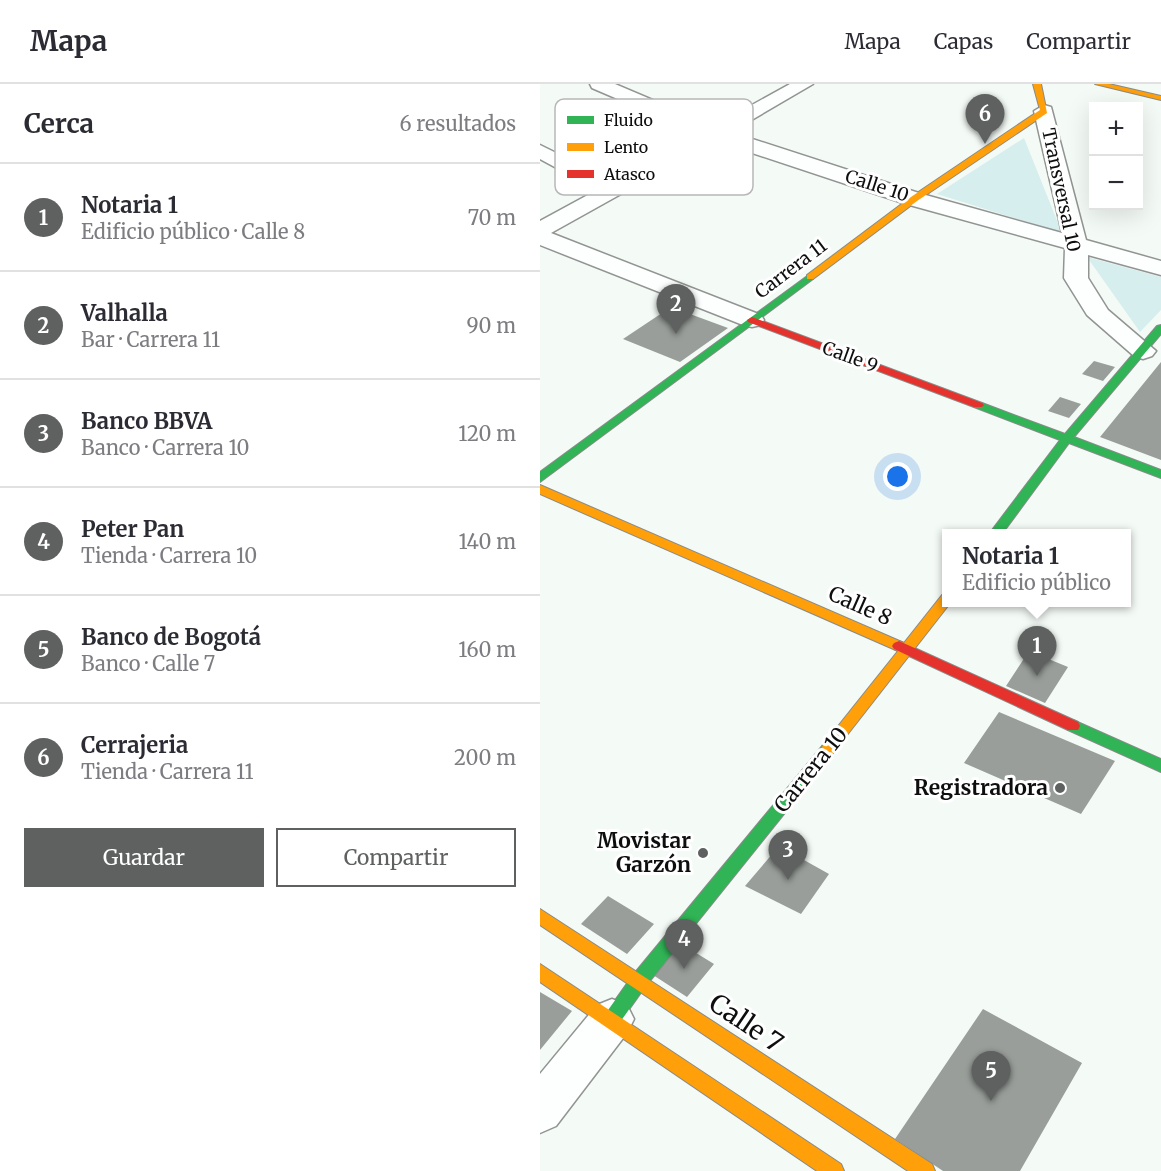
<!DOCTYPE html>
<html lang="es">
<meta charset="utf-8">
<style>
:root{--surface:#fff;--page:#f2f2f3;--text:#2b2b33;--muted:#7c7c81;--line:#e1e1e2;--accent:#5e615f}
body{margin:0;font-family:Merriweather,serif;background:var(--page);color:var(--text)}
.controls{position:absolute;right:18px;top:18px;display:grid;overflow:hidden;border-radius:0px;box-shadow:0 6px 24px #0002}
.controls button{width:54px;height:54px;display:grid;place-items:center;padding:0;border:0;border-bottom:2px solid var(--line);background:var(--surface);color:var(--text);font:30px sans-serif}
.you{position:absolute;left:358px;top:393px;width:21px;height:21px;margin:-15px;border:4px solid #fff;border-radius:50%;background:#1a73e8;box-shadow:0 0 0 9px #1a73e833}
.badge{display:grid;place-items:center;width:39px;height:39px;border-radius:50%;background:var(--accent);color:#fff;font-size:20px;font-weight:700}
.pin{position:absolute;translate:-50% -50px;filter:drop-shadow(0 2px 3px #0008)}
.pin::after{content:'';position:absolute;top:32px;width:21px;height:18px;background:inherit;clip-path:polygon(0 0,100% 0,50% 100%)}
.popup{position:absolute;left:402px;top:445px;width:189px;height:78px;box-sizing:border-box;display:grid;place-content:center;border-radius:0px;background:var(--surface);filter:drop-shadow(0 2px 4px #0005);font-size:20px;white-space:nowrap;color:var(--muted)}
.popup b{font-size:22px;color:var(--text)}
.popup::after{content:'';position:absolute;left:50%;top:100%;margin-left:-12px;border:12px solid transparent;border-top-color:var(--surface)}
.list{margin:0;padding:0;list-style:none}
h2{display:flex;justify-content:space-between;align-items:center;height:78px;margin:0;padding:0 24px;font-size:26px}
h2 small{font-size:20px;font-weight:400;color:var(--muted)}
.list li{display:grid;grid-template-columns:39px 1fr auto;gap:18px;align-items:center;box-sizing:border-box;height:108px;padding:0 24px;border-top:2px solid var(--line)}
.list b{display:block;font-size:22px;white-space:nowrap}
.list p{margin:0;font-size:20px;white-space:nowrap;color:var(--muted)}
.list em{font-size:20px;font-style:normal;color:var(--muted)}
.actions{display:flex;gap:12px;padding:18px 24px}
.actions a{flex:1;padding:14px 0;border:2px solid var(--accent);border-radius:0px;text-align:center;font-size:21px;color:var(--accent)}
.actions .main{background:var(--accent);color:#fff}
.map{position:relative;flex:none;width:621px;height:1087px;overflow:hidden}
header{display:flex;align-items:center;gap:36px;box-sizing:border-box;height:84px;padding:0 30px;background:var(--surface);border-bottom:2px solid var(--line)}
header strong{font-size:28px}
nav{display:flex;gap:33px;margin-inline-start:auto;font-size:21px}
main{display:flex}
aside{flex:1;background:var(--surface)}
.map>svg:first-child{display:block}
.green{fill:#d6eeed}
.building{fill:#999e9a}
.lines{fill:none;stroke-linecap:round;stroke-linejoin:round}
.street-casing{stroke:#929492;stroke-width:3}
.fast-casing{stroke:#888b89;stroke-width:2}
.slow-casing{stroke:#888b89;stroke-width:2}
.jam-casing{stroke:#888b89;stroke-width:2}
.street{fill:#fdfefe;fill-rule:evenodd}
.fast{fill:#30b455;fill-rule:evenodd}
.slow{fill:#ff9f0a;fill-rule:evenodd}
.jam{fill:#e5322d;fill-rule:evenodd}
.poi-dot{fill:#5e615f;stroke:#fff;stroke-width:2}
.labels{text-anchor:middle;stroke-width:6;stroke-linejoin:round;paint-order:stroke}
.far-street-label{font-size:18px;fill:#0e0e0e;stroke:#fff}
.street-label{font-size:21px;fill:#0e0e0e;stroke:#fff}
.poi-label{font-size:21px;font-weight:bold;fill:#0e0e0e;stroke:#fff;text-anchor:end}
.near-street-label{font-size:26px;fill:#0e0e0e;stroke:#fff}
.key{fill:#fff;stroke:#b7b7b7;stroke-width:1.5}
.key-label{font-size:16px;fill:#0e0e0e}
</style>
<header>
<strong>Mapa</strong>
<nav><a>Mapa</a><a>Capas</a><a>Compartir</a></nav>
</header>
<main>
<aside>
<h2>Cerca<small>6 resultados</small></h2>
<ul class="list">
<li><span class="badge">1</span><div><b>Notaria 1</b><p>Edificio público · Calle 8</p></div><em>70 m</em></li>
<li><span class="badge">2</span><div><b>Valhalla</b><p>Bar · Carrera 11</p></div><em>90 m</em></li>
<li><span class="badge">3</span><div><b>Banco BBVA</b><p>Banco · Carrera 10</p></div><em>120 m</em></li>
<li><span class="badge">4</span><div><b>Peter Pan</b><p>Tienda · Carrera 10</p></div><em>140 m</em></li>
<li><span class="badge">5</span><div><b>Banco de Bogotá</b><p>Banco · Calle 7</p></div><em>160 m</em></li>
<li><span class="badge">6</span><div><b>Cerrajeria</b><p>Tienda · Carrera 11</p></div><em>200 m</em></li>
</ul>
<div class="actions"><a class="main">Guardar</a><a>Compartir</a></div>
</aside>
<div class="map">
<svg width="621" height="1087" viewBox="0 0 621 1087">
<rect width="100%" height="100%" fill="#f4faf6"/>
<path class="green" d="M484 54 522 149 397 110Z
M547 173 621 193V226L600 248Z"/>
<path class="building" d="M131 223 188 244 140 278 83 255Z
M554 277 575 283 563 297 542 290Z
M621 278V376L560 353Z
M520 313 541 320 529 334 508 327Z
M489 567 528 583 505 619 466 602Z
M459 628 575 677 541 730 424 679Z
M239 762 289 790 261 830 205 802Z
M68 812 114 840 87 870 41 840Z
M140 859 174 880 147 913 113 891Z
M0 908 32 927 0 966Z
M443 925 542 979 480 1087H403L355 1055Z"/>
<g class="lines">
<g class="street-casing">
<path id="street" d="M50 0H75L174 42 250 0H273L191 48 382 110 522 149 494 27 504 21 511 23 546 156 621 177V191L548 171V194L568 226 616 267 612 272 603 275 594 272 547 231 524 194 525 164 366 120 176 57 11 149 221 231 224 236 221 241 212 243 203 241 0 161V137L57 106 0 75V61L73 97 159 50 52 4Z
M72 915 87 921 94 935 87 949 16 1042 0 1049V990L57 921Z"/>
</g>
<g class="fast-casing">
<path id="fast" d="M270 190 273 191V195L0 398V388Z
M621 241V250L534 353 621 386V394L529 359 462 450H449L520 356 434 323V319H442L525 350 617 242Z
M533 636 621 675V688L528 646 526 642 528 638Z
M288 659 293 661 295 665 293 669 105 903 78 941 72 943 66 941 63 935 66 929 93 891 283 661Z"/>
</g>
<g class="slow-casing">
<path id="slow" d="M493 0H501L507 29 377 117 273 195H267V191L371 113 500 26Z
M555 0H569L621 12V16Z
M0 401 364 559 402 511 407 509V518H411L293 669H283L281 665 283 661 358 567 0 410Z
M0 825 392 1080 395 1087H368L0 841Z
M0 880 301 1080 304 1087H277L0 898Z"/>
</g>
<g class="jam-casing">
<path id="jam" d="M212 233 442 319 444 321 442 323H434L208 238 207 236Z
M359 557 538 638 540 642 538 646H528L354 565 352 562 354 559Z"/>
</g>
<use href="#street" class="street"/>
<use href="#fast" class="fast"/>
<use href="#slow" class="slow"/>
<use href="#jam" class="jam"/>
</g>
<g class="poi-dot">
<circle cx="520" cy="704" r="6"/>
<circle cx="163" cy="769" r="6"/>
</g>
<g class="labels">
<g class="far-street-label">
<text transform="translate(337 102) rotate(18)" y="6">Calle 10</text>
<text transform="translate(521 106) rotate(78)" y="6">Transversal 10</text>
<text transform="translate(251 185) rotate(-37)" y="6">Carrera 11</text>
<text transform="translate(310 273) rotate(20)" y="6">Calle 9</text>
</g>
<g class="street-label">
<text transform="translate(320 522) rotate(24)" y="7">Calle 8</text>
<text transform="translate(271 686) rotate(-51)" y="7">Carrera 10</text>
</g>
<g class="poi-label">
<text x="508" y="711">Registradora</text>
<text x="151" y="764">Movistar<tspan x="151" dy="24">Garzón</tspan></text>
</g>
<g class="near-street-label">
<text transform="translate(206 939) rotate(34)" y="9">Calle 7</text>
</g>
</g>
<rect x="15" y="15" width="198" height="96" rx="9" class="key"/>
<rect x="27" y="32" width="27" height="8" fill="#30b455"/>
<rect x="27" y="59" width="27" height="8" fill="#ff9f0a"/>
<rect x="27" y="86" width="27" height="8" fill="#e5322d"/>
<g class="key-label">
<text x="64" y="42">Fluido</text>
<text x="64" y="69">Lento</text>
<text x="64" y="96">Atasco</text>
</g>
</svg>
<div class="controls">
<button>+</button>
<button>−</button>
</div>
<div class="you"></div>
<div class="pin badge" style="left:497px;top:592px">1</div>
<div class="popup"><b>Notaria 1</b>Edificio público</div>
<div class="pin badge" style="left:136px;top:250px">2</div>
<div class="pin badge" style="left:248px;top:796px">3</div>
<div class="pin badge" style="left:144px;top:885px">4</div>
<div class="pin badge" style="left:451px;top:1017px">5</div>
<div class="pin badge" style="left:445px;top:60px">6</div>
</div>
</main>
